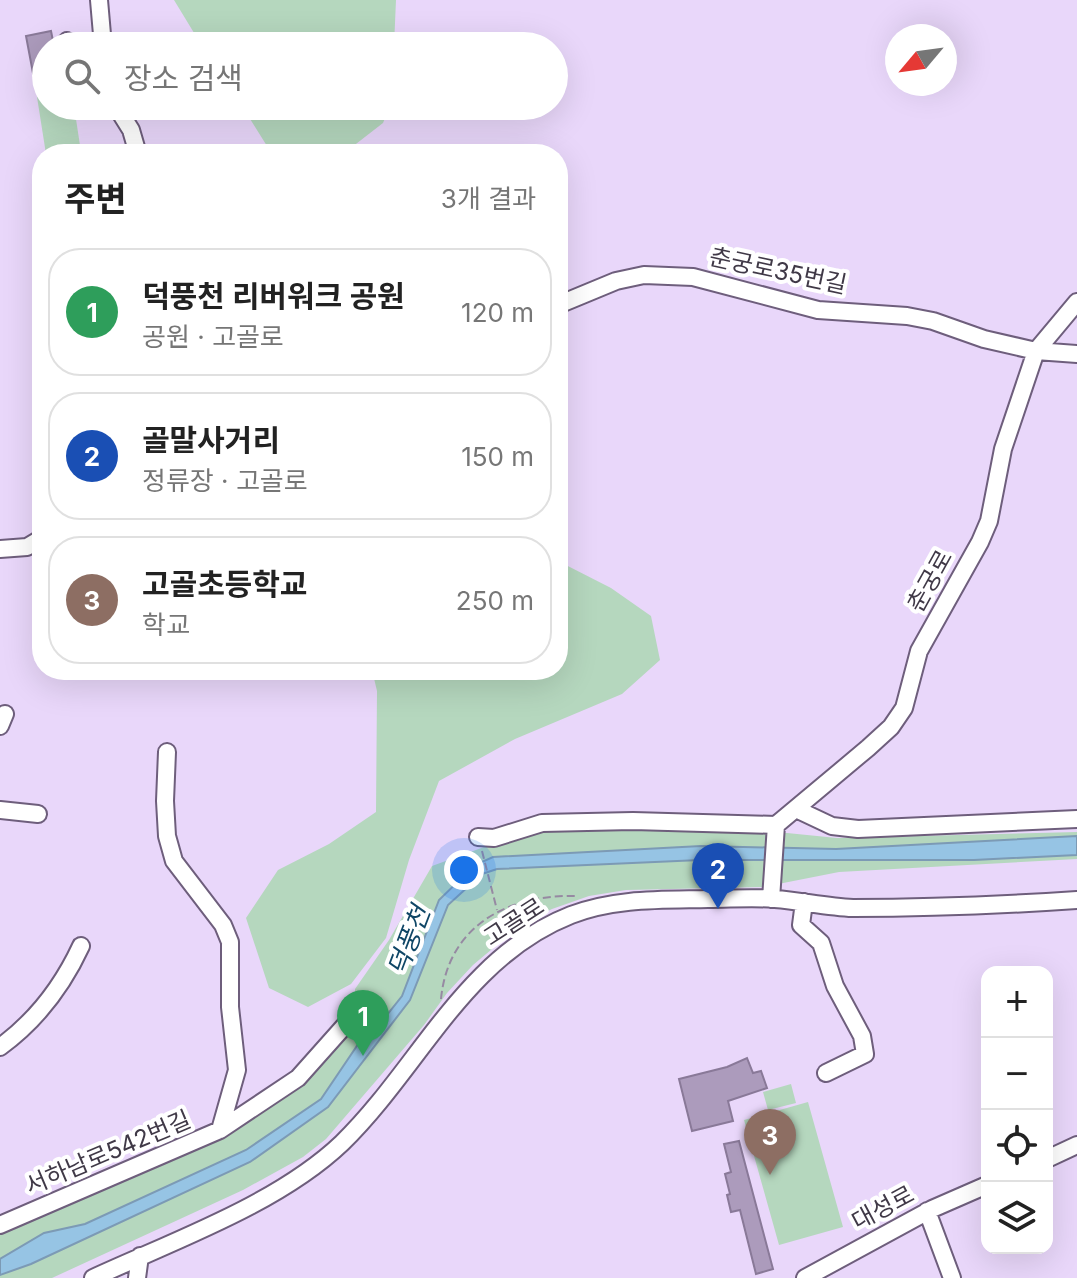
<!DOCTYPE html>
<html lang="ko">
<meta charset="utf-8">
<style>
:root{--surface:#fff;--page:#f6f6f6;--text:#222;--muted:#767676;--line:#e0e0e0;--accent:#d93025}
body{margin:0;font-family:Inter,"Noto Sans KR",sans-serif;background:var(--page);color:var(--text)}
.controls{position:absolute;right:24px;bottom:24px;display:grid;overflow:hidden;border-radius:16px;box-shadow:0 8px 32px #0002}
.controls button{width:72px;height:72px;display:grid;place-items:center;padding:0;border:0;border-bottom:2px solid var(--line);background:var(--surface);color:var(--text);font:40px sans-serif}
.compass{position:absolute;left:885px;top:24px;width:72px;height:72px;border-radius:50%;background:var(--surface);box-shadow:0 8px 32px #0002;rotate:241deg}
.you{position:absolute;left:464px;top:870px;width:28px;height:28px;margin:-20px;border:6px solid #fff;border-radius:50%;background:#1a73e8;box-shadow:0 0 0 12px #1a73e833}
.badge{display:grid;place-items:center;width:52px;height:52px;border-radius:50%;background:var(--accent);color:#fff;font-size:26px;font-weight:700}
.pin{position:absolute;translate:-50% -66px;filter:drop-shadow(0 2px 4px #0008)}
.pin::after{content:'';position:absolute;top:42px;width:28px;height:24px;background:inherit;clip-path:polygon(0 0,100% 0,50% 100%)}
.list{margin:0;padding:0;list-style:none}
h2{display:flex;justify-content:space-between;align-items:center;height:104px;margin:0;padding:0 32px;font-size:34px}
h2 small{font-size:26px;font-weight:400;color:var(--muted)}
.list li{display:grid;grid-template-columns:52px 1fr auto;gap:24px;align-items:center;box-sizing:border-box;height:128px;margin:0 16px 16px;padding:0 16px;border:2px solid var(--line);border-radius:32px}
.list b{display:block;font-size:30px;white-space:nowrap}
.list p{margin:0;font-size:26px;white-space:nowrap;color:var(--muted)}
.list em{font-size:26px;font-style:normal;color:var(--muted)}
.icon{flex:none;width:44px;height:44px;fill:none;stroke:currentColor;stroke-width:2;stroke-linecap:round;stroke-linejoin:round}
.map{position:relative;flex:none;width:1077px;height:1278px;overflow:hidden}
.search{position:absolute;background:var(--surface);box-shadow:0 8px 32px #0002;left:32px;top:32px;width:536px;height:88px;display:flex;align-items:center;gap:20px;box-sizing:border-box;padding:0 28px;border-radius:44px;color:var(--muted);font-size:30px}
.panel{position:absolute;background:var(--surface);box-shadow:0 8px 32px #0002;left:32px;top:144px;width:536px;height:536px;border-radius:32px}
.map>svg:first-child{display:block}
.green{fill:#b5d7be}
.water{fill:#96c4e4;stroke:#7c9ab5;stroke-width:2}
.building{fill:#ac9bbc;stroke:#897998;stroke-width:2}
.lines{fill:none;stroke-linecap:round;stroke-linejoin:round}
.minor-casing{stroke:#6e5e7c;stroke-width:20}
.path{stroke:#9689a2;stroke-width:2;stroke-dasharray:8 4;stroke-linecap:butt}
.minor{stroke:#fff;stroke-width:16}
.labels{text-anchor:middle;stroke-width:8;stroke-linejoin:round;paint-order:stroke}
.street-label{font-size:24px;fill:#403947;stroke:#fff}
.water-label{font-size:26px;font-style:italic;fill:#0f4666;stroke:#fff}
</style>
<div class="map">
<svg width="1077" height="1278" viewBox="0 0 1077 1278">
<rect width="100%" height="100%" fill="#e9d7fa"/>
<path class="green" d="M174 0H396L394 46H202Z
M46 95V106H74L81 152 46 154 37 97Z
M242 106H390L383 123 343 154H272Z
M558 561 611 588 651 616 660 660 622 694 515 739 439 781 409 860 386 938 351 984 308 1007 269 988 246 918 278 870 329 844 376 812 377 691 372 670H558Z
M557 826 767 831 837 838 1077 832V859L839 872 763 887 626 890 589 896 552 909 523 923 473 965 447 993 424 1025 326 1139 303 1157 243 1190 52 1278H0V1235L197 1149 250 1121 302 1086 355 1024V989L389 940 432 866 506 839Z
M791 1084 796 1103 768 1110 763 1092Z
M808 1102 843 1227 779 1245 744 1120Z"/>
<path class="water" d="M1077 836V855L974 860H700L497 869 482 874 448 905 410 1000 328 1107 250 1162 31 1264 0 1275V1259L44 1233 85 1224 246 1150 321 1099 367 1031 383 1020 402 996 439 900 475 865 493 857 701 846 836 849Z"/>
<path class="building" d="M51 31 54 46H46V87L36 89 26 36Z
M747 1058 753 1073 761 1071 767 1088 728 1101 733 1121 692 1131 679 1079 727 1067Z
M739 1141 773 1269 756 1274 740 1210 731 1212 727 1195 730 1194 725 1174 731 1172 724 1144Z"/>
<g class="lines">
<g class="minor-casing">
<path id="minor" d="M99 0 103 46
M67 41 70 46
M116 106 131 130 138 154
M558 305 616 281 644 275 693 277 818 310 907 316 933 321 984 339 1036 351 1077 302
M0 549 27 547 42 538
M0 726 5 714
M796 809 832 826 858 829 1077 819
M0 810 38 814
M776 825 868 748 891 727 904 708 919 651 980 542 989 521 1003 449 1036 351 1077 354
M478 837 494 838 542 823 633 821 776 825
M771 899 776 825
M804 902 801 925 821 943 835 986 862 1036 865 1054 826 1073
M0 1047C37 1020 62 987 81 946
M220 1130 298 1078 347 1023
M1047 1159 1077 1145
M927 1211 952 1278
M0 1225 220 1130 237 1070 230 1007V942L223 925 174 861 167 836 165 801 167 752
M93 1278C173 1241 278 1204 342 1143 420 1067 464 957 571 915 615 898 662 900 708 899 730 899 753 897 775 899 801 901 827 907 853 908 928 908 1003 905 1077 900
M137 1278 140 1256
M805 1278 932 1209 987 1185"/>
</g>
<path class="path" d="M482 851 497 910
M441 999C448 925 509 894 577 896"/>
<use href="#minor" class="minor"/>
</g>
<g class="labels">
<g class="street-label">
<text transform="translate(778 271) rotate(12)" y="8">춘궁로35번길</text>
<text transform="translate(930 581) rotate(-61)" y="8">춘궁로</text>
<text transform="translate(514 922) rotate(-33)" y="8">고골로</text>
<text transform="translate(108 1153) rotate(-23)" y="8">서하남로542번길</text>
<text transform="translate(883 1208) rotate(-28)" y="8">대성로</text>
</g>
<g class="water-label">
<text transform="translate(409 941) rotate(-69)" y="9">덕풍천</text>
</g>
</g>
</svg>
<div class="controls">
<button>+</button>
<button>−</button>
<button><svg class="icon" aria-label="locate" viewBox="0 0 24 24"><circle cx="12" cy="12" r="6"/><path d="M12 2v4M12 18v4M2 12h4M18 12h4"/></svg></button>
<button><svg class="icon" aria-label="layers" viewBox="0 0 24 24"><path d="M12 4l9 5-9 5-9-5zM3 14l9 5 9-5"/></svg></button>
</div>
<svg class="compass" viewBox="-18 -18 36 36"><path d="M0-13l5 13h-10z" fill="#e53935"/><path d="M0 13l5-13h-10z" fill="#767676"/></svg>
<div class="you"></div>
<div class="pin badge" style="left:363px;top:1056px;background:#2e9e5b">1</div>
<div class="pin badge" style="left:718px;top:909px;background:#1a4fb4">2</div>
<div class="pin badge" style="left:770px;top:1175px;background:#8d6e63">3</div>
<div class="search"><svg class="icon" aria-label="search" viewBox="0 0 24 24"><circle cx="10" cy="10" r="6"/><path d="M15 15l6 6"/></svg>장소 검색</div>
<section class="panel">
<h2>주변<small>3개 결과</small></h2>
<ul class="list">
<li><span class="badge" style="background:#2e9e5b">1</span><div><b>덕풍천 리버워크 공원</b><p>공원 · 고골로</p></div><em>120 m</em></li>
<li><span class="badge" style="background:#1a4fb4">2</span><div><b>골말사거리</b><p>정류장 · 고골로</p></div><em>150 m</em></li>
<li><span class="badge" style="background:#8d6e63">3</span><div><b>고골초등학교</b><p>학교</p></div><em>250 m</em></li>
</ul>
</section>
</div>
